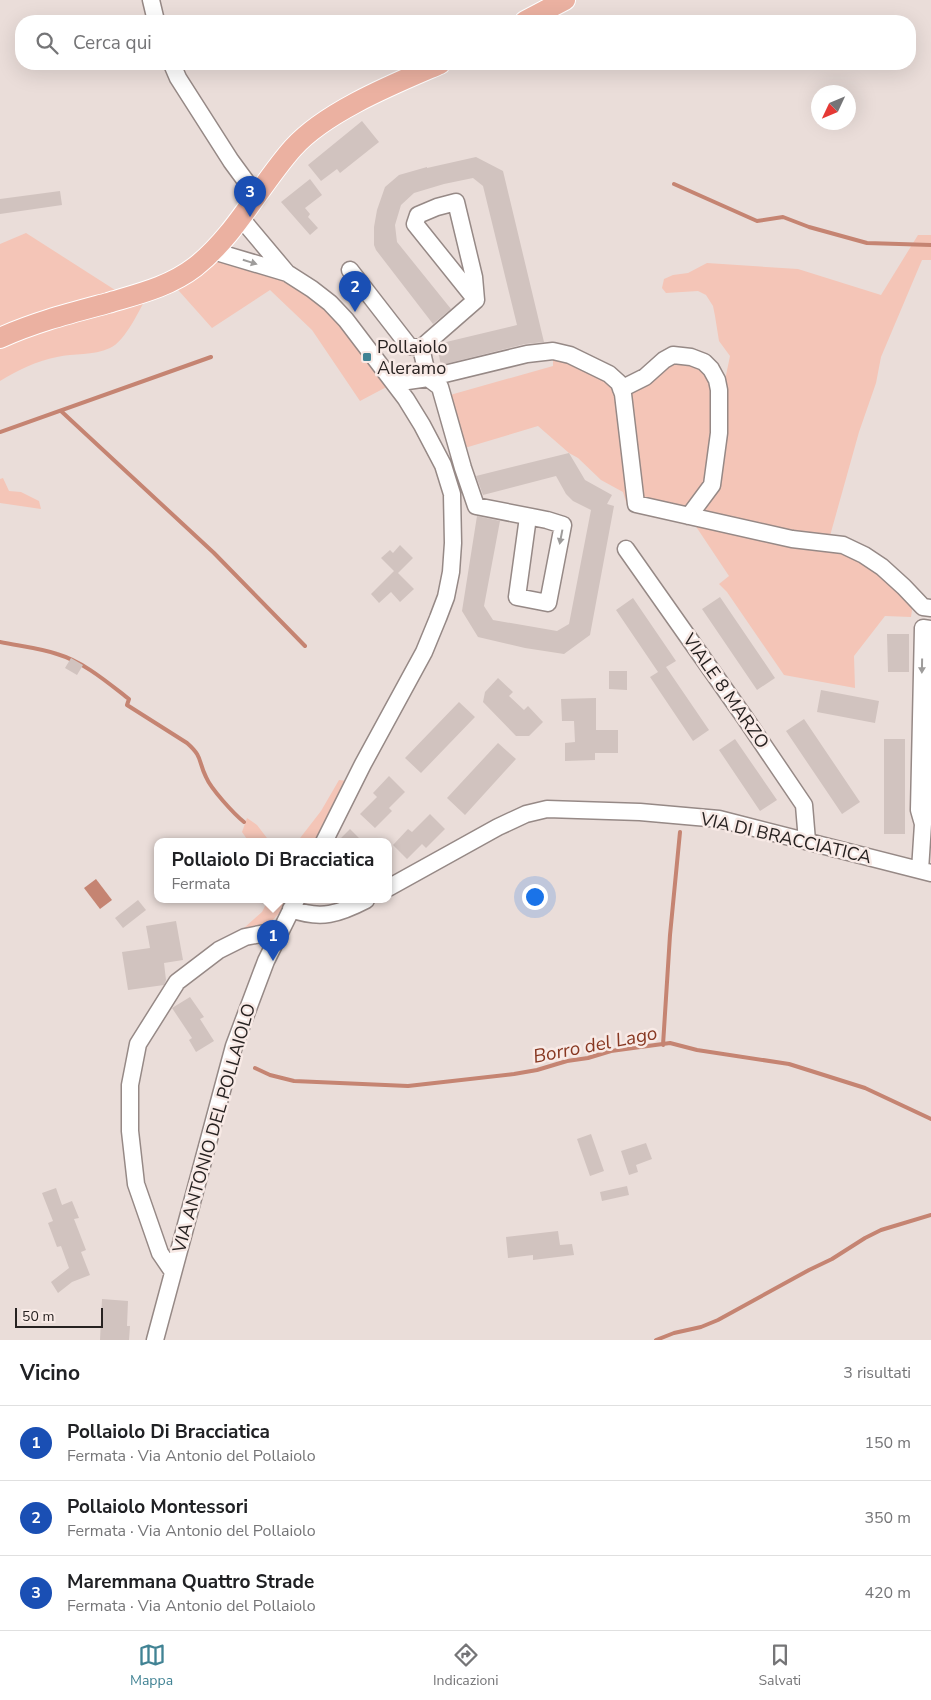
<!DOCTYPE html>
<html lang="it">
<meta charset="utf-8">
<style>
:root{--surface:#fff;--page:#f2f2f2;--text:#202124;--muted:#757577;--line:#e0e0e0;--accent:#418394}
body{margin:0;font-family:"Nunito Sans",sans-serif;background:var(--page);color:var(--text)}
.compass{position:absolute;left:811px;top:85px;width:45px;height:45px;border-radius:50%;background:var(--surface);box-shadow:0 5px 20px #0002;rotate:226deg}
.scale{position:absolute;left:15px;bottom:12px;width:88px;box-sizing:border-box;padding-left:5px;border:2px solid #272221;border-top:0;font-size:14px;line-height:18px;white-space:nowrap;color:#272221;-webkit-text-stroke:4px #f8eae6;paint-order:stroke}
.you{position:absolute;left:534px;top:896px;width:18px;height:18px;margin:-12px;border:4px solid #fff;border-radius:50%;background:#1a73e8;box-shadow:0 0 0 8px #1a73e833}
.badge{display:grid;place-items:center;width:32px;height:32px;border-radius:50%;background:var(--accent);color:#fff;font-size:16px;font-weight:700}
.pin{position:absolute;translate:-50% -41px;filter:drop-shadow(0 1px 2px #0008)}
.pin::after{content:'';position:absolute;top:26px;width:18px;height:15px;background:inherit;clip-path:polygon(0 0,100% 0,50% 100%)}
.popup{position:absolute;left:154px;top:838px;width:238px;height:65px;box-sizing:border-box;display:grid;place-content:center;border-radius:10px;background:var(--surface);filter:drop-shadow(0 1px 4px #0005);font-size:16px;white-space:nowrap;color:var(--muted)}
.popup b{font-size:19px;color:var(--text)}
.popup::after{content:'';position:absolute;left:50%;top:100%;margin-left:-10px;border:10px solid transparent;border-top-color:var(--surface)}
.list{margin:0;padding:0;list-style:none}
h2{display:flex;justify-content:space-between;align-items:center;height:65px;margin:0;padding:0 20px;font-size:21px}
h2 small{font-size:16px;font-weight:400;color:var(--muted)}
.list li{display:grid;grid-template-columns:32px 1fr auto;gap:15px;align-items:center;box-sizing:border-box;height:75px;padding:0 20px;border-top:1px solid var(--line)}
.list b{display:block;font-size:19px;white-space:nowrap}
.list p{margin:0;font-size:16px;white-space:nowrap;color:var(--muted)}
.list em{font-size:16px;font-style:normal;color:var(--muted)}
.icon{flex:none;width:28px;height:28px;fill:none;stroke:currentColor;stroke-width:2;stroke-linecap:round;stroke-linejoin:round}
.map{position:relative;flex:none;width:931px;height:1340px;overflow:hidden}
.search{position:absolute;background:var(--surface);box-shadow:0 5px 20px #0002;left:15px;right:15px;top:15px;height:55px;display:flex;align-items:center;gap:12px;box-sizing:border-box;padding:0 18px;border-radius:20px;color:var(--muted);font-size:19px}
.sheet{height:290px;background:var(--surface)}
nav{display:flex;justify-content:space-around;align-items:center;box-sizing:border-box;height:70px;border-top:1px solid var(--line);background:var(--surface);font-size:14px;color:var(--muted)}
nav a{display:grid;justify-items:center;gap:2px}
nav .on{color:var(--accent)}
.map>svg:first-child{display:block}
.green{fill:#f4c5b7}
.water{fill:#c58472}
.lines{fill:none;stroke-linecap:round;stroke-linejoin:round}
.stream{stroke:#c58472;stroke-width:4}
.building{fill:#d1c3bf}
.minor-casing{stroke:#968986;stroke-width:19}
.major-casing{stroke:#fff;stroke-width:22}
.minor{stroke:#fff;stroke-width:16}
.major{stroke:#ebb1a1;stroke-width:20}
.oneway{fill:#9e9c9b}
.poi-dot{fill:#418394;stroke:#f8eae6;stroke-width:2}
.labels{text-anchor:middle;stroke-width:5;stroke-linejoin:round;paint-order:stroke}
.poi-label{font-size:18px;fill:#272221;stroke:#f8eae6;text-anchor:start}
.street-label{font-size:18px;fill:#272221;stroke:#f8eae6}
.water-label{font-size:19px;font-style:italic;fill:#873721;stroke:#f8eae6}
</style>
<div class="map">
<svg width="931" height="1340" viewBox="0 0 931 1340">
<rect width="100%" height="100%" fill="#eaddd9"/>
<path class="green" d="M26 233 126 297 149 291C142 306 125 342 110 348 93 356 74 353 57 357 36 361 18 370 0 381V244Z
M918 235H931V260H922L881 357 876 383 859 432 828 543 843 545 914 596 911 617 885 616 854 656 855 688 784 675 727 592 719 584 729 576 689 516 636 504 627 505 623 492 601 480 578 458 569 453 538 426 458 450 443 397 553 366V351L619 383 664 360 691 357 724 385 730 356 719 341 715 316 713 306 706 295 698 291 666 293 662 288 664 279 673 275 688 273 707 263 798 269 881 295Z
M213 251 312 289 394 383 360 401 312 330 270 290 212 328 171 282Z
M3 478 9 491 21 492 39 501 41 509 0 503V479Z
M339 780 348 781 317 842H297L321 811Z
M247 818 257 825 270 842H249L242 832Z
M268 900H289C277 916 266 934 244 928L262 912Z"/>
<path class="water" d="M96 879 112 900 100 909 84 888Z"/>
<g class="lines">
<path class="stream" d="M674 184 757 221 783 217 809 227 867 243 931 245
M61 411 214 553 305 646
M0 432 211 357
M0 642C19 646 39 648 57 654 84 662 107 682 129 699L127 705 187 743C203 757 198 761 206 777 211 789 234 814 244 822
M663 1045 670 935 680 832
M255 1068 270 1075 294 1081 408 1086 514 1074 537 1070 567 1061 588 1058 611 1051 670 1043 697 1050 789 1064 865 1088 931 1119
M656 1340 674 1333 701 1327 718 1320 809 1270 832 1259 865 1238 881 1230 931 1215"/>
</g>
<path class="building" d="M362 121 379 142 340 173 337 169 321 181 308 165Z
M476 157 503 171 544 342 525 344 441 365 437 347 442 343 517 325 483 186 473 178 444 184 414 193 401 205 395 225 397 242 451 309 433 324 376 250 374 245V227L377 210 385 187 399 175 427 167V168Z
M310 179 322 195 305 208 310 214 308 217 318 228 310 235 281 202Z
M60 191 62 205 0 214V199Z
M569 453 585 480 612 495 607 504 614 506 590 635 564 654 525 648 478 637 462 611 477 516 500 521 484 606 493 620 557 631 569 624 591 510 573 501 566 494 556 476 483 495 476 476Z
M400 545 413 558 398 573 414 589 400 602 391 592 379 603 371 594 394 571 381 558 390 550 393 553Z
M720 597 775 678 757 690 702 609Z
M633 598 676 661 666 667 709 730 693 741 650 677 658 672 616 610Z
M887 634H909V672H888Z
M71 658 83 665 77 675 65 668Z
M609 671H627V690L609 689Z
M498 678 513 692 509 696 524 710 528 706 543 722 529 736H516L483 702 485 692Z
M821 690 879 701 875 723 817 712Z
M596 698V730H618V753H595V760L565 761V743L575 742 574 721H562L561 699Z
M459 702 475 717 421 773 405 758Z
M804 719 860 802 842 814 786 731Z
M735 739 777 800 760 811 719 750Z
M884 739H905V834H884Z
M498 743 516 759 465 815 447 798Z
M389 776 405 792 389 808 392 811 375 828 360 814 377 797 373 793Z
M430 814 445 829 426 848 422 844 407 859 393 845 408 829 412 832Z
M350 829 363 842H337Z
M138 900 146 910 123 928 115 918Z
M176 921 183 960 164 963 166 980 164 985 128 990 122 952 150 948 146 926Z
M190 997 204 1017 200 1019 214 1041 196 1052 189 1040 192 1038 172 1008Z
M591 1134 604 1171 590 1176 577 1139Z
M646 1143 652 1159 636 1165 638 1172 629 1175 621 1151Z
M627 1186 629 1195 602 1201 600 1192Z
M56 1188 62 1205 72 1201 79 1218 74 1219 86 1250 81 1252 90 1275 72 1282 58 1293 51 1282 69 1268 61 1246 57 1247 48 1223 53 1221 42 1193Z
M558 1231 560 1245 572 1244 574 1255 533 1260V1255L508 1258 506 1237Z
M102 1299 128 1301 127 1326H130L129 1340H100Z"/>
<g class="lines">
<g class="minor-casing">
<path id="minor" d="M151 0 156 21
M172 64 178 78 231 161 256 195
M456 202 474 277 476 300 415 224 418 215 437 207Z
M240 217 287 273
M213 251 287 273 312 289 330 303 346 320 406 399 422 425 443 465 452 494 453 543 451 572 446 597 438 618 424 652 363 764 324 842
M350 270 409 346 421 348 428 378
M421 348 476 300
M428 378 440 387 463 468 476 506 547 520 563 525 548 603 517 597 528 517
M394 383 428 378 527 354 553 351 570 355 609 374 619 383 623 394 636 504 792 539 843 545 864 555 882 567 904 587 923 607 931 608
M621 389 645 377 664 360 673 355 691 357 704 362 711 369 717 380 719 390V433L712 485 689 516
M626 549 745 718 804 805 807 841
M920 870 923 824 926 810 930 629 923 628 919 810 923 824
M388 888 498 827 526 814 547 809 640 812 719 819 931 873
M291 909C321 920 339 914 366 900
M173 1272 160 1253 136 1184 130 1131V1085L138 1044 177 982 219 950 245 937 281 930
M155 1340 234 1046 266 961 296 900"/>
</g>
<g class="major-casing">
<path id="major" d="M525 21 565 0
M0 338C35 322 71 313 108 303 138 294 169 287 195 267 235 236 260 185 293 148 326 111 396 83 440 64"/>
</g>
<use href="#minor" class="minor"/>
<use href="#major" class="major"/>
</g>
<defs><path id="oneway-solid" d="M-6-.8H1V-3.2L6.5 0L1 3.2V.8H-6Z" transform="scale(1.25)"/></defs>
<g class="oneway">
<use href="#oneway-solid" transform="translate(250 262) rotate(17)"/>
<use href="#oneway-solid" transform="translate(561 537) rotate(101)"/>
<use href="#oneway-solid" transform="translate(922 666) rotate(91)"/>
</g>
<rect class="poi-dot" x="362" y="352" width="10" height="10" rx="2.5"/>
<g class="labels">
<g class="poi-label">
<text x="377" y="353">Pollaiolo<tspan x="377" dy="21">Aleramo</tspan></text>
</g>
<g class="street-label">
<text transform="translate(726 691) rotate(55)" y="6">VIALE 8 MARZO</text>
<text transform="translate(786 838) rotate(13)" y="6">VIA DI BRACCIATICA</text>
<text transform="translate(214 1128) rotate(-74)" y="6">VIA ANTONIO DEL POLLAIOLO</text>
</g>
<g class="water-label">
<text transform="translate(595 1044) rotate(-11)" y="7">Borro del Lago</text>
</g>
</g>
</svg>
<svg class="compass" viewBox="-18 -18 36 36"><path d="M0-13l5 13h-10z" fill="#e53935"/><path d="M0 13l5-13h-10z" fill="#757577"/></svg>
<div class="scale">50 m</div>
<div class="you"></div>
<div class="pin badge" style="left:273px;top:961px;background:#1a4fb4">1</div>
<div class="popup"><b>Pollaiolo Di Bracciatica</b>Fermata</div>
<div class="pin badge" style="left:355px;top:312px;background:#1a4fb4">2</div>
<div class="pin badge" style="left:250px;top:217px;background:#1a4fb4">3</div>
<div class="search"><svg class="icon" aria-label="search" viewBox="0 0 24 24"><circle cx="10" cy="10" r="6"/><path d="M15 15l6 6"/></svg>Cerca qui</div>
</div>
<section class="sheet">
<h2>Vicino<small>3 risultati</small></h2>
<ul class="list">
<li><span class="badge" style="background:#1a4fb4">1</span><div><b>Pollaiolo Di Bracciatica</b><p>Fermata · Via Antonio del Pollaiolo</p></div><em>150 m</em></li>
<li><span class="badge" style="background:#1a4fb4">2</span><div><b>Pollaiolo Montessori</b><p>Fermata · Via Antonio del Pollaiolo</p></div><em>350 m</em></li>
<li><span class="badge" style="background:#1a4fb4">3</span><div><b>Maremmana Quattro Strade</b><p>Fermata · Via Antonio del Pollaiolo</p></div><em>420 m</em></li>
</ul>
</section>
<nav>
<a class="on"><svg class="icon" aria-label="map" viewBox="0 0 24 24"><path d="M3 6l6-2 6 2 6-2v14l-6 2-6-2-6 2zM9 4v14M15 6v14"/></svg>Mappa</a>
<a><svg class="icon" aria-label="directions" viewBox="0 0 24 24"><path d="M12 3l9 9-9 9-9-9zM9 14v-3h6M13 9l2 2-2 2"/></svg>Indicazioni</a>
<a><svg class="icon" aria-label="saved" viewBox="0 0 24 24"><path d="M7 4h10v16l-5-4-5 4z"/></svg>Salvati</a>
</nav>
